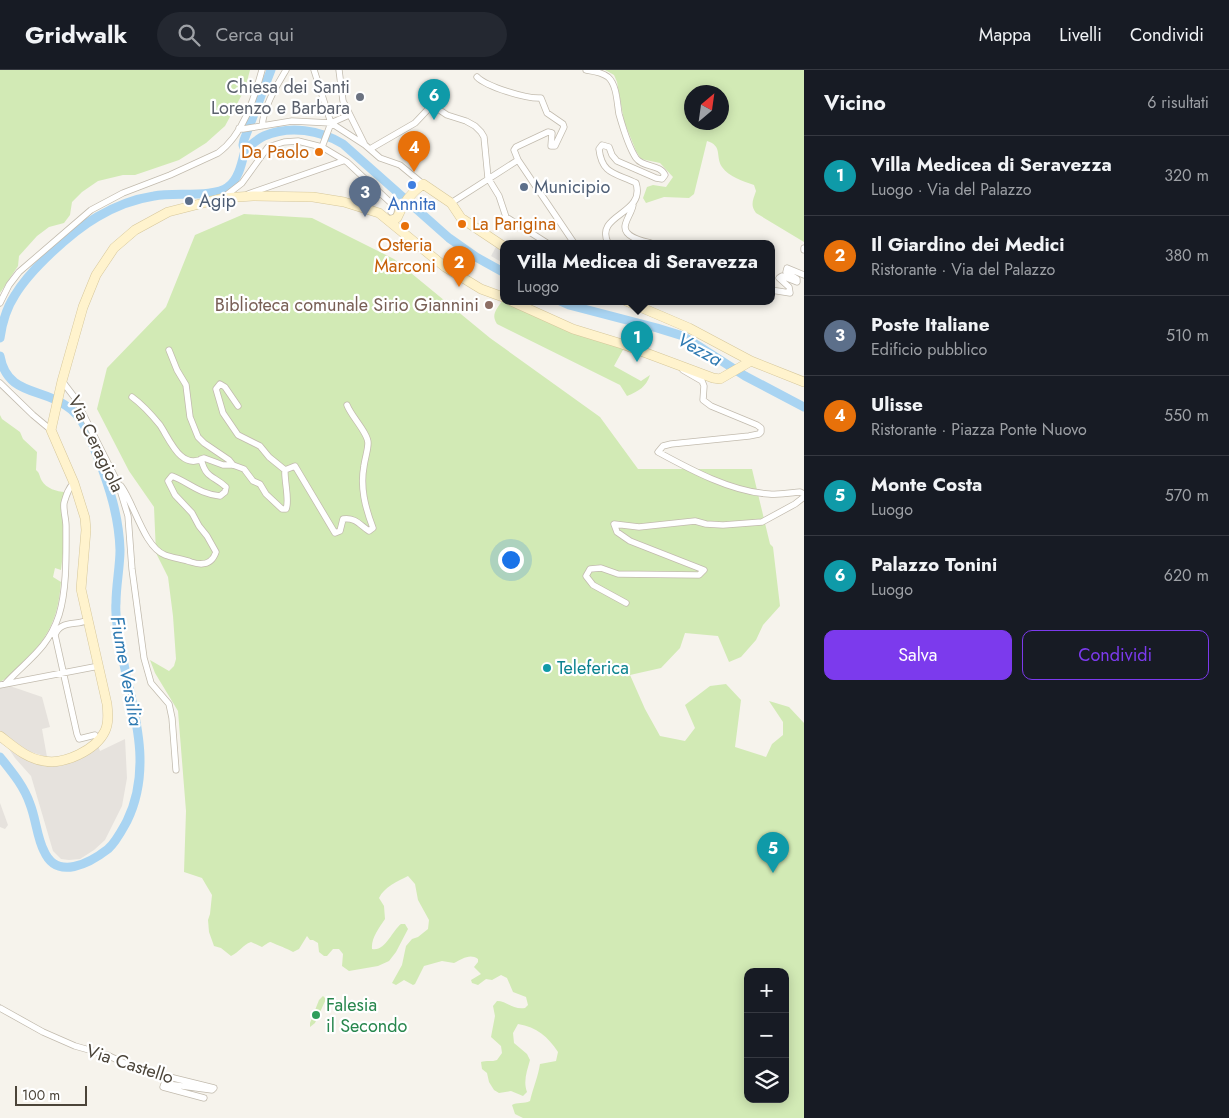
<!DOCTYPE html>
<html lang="it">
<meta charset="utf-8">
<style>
:root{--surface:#171b24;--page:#242831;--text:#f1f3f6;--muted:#9ea1a6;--line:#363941;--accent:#7c3aed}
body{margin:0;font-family:Jost,sans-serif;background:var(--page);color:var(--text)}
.controls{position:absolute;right:15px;bottom:15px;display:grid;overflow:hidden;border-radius:10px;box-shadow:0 2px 12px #0003}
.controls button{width:45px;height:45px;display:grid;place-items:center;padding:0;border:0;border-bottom:1px solid var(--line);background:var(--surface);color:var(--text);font:25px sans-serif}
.compass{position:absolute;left:684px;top:15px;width:45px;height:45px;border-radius:50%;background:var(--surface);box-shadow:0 2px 12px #0003;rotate:29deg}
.scale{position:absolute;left:15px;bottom:12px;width:72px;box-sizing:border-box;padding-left:5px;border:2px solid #4b4439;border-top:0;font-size:14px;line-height:18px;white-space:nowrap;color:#4b4439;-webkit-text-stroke:4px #fff;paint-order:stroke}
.you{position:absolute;left:510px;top:489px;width:18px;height:18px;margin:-12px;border:4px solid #fff;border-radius:50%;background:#1a73e8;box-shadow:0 0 0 8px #1a73e833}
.badge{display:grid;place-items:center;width:32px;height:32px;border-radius:50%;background:var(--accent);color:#fff;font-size:16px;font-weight:700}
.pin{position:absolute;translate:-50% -41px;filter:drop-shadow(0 1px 2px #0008)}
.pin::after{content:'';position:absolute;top:26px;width:18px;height:15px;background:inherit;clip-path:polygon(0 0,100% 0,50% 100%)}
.popup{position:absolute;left:500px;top:170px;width:275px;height:65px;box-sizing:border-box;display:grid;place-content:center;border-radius:10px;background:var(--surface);filter:drop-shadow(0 1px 4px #0005);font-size:16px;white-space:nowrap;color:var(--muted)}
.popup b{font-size:19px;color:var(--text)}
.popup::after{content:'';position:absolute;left:50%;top:100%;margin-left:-10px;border:10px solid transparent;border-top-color:var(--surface)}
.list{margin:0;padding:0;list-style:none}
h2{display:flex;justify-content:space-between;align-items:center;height:65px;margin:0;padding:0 20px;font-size:21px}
h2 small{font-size:16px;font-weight:400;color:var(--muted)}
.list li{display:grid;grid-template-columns:32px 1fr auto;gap:15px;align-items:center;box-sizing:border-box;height:80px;padding:0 20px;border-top:1px solid var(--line)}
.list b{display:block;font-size:19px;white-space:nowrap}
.list p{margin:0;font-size:16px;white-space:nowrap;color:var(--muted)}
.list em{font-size:16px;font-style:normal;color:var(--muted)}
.actions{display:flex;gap:10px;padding:15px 20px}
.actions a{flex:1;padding:11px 0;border:1px solid var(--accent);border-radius:10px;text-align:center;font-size:18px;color:var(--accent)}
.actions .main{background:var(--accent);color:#fff}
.icon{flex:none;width:28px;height:28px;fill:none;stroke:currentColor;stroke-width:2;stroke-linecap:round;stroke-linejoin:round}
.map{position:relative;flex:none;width:804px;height:1048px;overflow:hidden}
header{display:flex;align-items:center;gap:30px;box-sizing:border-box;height:70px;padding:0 25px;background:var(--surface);border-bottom:1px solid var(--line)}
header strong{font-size:24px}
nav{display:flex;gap:28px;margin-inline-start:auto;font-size:18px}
.search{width:350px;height:45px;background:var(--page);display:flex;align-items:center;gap:12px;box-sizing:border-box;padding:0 18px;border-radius:28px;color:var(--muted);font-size:19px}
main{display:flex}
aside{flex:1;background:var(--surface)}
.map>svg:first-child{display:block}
.industrial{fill:#e6e2dd}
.green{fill:#d2eab5;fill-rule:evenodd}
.parking{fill:#e5e3e0}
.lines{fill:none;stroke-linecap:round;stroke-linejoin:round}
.river{stroke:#a9d4f2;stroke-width:9}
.street-casing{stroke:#c2bbae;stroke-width:7}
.secondary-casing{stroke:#d6c79b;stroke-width:10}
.street{stroke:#fff;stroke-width:5.5}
.secondary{stroke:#fff3cd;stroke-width:9}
.worship-dot{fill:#6b7280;stroke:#fff;stroke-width:2}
.food-dot{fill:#e8710a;stroke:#fff;stroke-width:2}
.shop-dot{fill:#3f7fe0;stroke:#fff;stroke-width:2}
.service-dot{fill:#5c6f8a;stroke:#fff;stroke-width:2}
.education-dot{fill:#8d6e63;stroke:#fff;stroke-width:2}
.culture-dot{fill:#0f9aa8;stroke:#fff;stroke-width:2}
.leisure-dot{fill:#2e9e5b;stroke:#fff;stroke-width:2}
.labels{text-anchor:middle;stroke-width:4.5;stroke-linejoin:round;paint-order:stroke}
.worship-label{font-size:18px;fill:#5b616d;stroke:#fff;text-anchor:end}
.food-label{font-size:18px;fill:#c56008;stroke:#fff;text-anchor:end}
.service-label{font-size:18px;fill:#4e5e75;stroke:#fff;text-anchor:start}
.shop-label{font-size:18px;fill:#366cbe;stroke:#fff}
.education-label{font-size:18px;fill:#785e54;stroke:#fff;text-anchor:end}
.street-label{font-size:18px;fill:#4b4439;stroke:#fff}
.culture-label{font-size:18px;fill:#0d838f;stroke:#fff;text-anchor:start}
.leisure-label{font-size:18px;fill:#27864d;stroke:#fff;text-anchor:start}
.water-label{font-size:19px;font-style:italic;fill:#2e7ab2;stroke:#fff}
</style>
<header>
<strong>Gridwalk</strong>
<div class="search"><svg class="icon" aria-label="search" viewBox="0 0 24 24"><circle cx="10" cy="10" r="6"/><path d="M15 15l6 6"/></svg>Cerca qui</div>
<nav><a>Mappa</a><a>Livelli</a><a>Condividi</a></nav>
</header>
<main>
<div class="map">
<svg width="804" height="1048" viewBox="0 0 804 1048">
<rect width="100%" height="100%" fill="#f6f3ec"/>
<path class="industrial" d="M10 616 42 627 50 657 42 659 47 687 28 681 0 661V617Z
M125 669 127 708 122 736 105 770 94 780 80 789 69 790 61 789 53 781 31 706 15 688 9 679 34 693 47 697 71 692 91 683 98 676 100 681Z
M0 733 8 755 5 759 0 757Z"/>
<path class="green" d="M0 0H250L245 19 225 56 206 73 179 90 135 105H123L98 111 82 122 72 132 70 145 64 153 49 157 37 166 19 186 18 196 0 223Z
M605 0H804V172L756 143C750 135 753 130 756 121L754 115C743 111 729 107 722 97 715 86 723 76 707 71L694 124 689 128 664 127 646 133 643 128 647 117 653 115 666 117 673 107 660 93 641 89 636 81 624 51 617 12 614 5ZM692 22H722V52H692Z
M244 144 312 148 394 189 490 268 600 347 638 399H752L770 474 773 477 780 536 763 555 756 570 741 587 729 592 718 566 685 563 680 578 661 598 630 605 645 639 660 666 685 671 695 658 685 635 710 616 726 614 741 630 735 677 766 687 772 674 783 665V652L769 631 789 637 804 653V1048H523L515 1044 512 1035C517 1032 524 1034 530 1031 533 1018 538 1007 540 994L556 991 558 982C548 967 537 957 518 954L513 963 514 973 527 984 530 990C527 1001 523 1011 527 1022L523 1026 511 1021 499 1023 494 1020 489 1012 487 1003 482 999 481 992C486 990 492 992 497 990L502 983 501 976 491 967 495 946 493 936 497 931C507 931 513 940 525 938L528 935 526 927 513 922 507 908 501 905 492 910 486 909 478 915 472 913 471 910 481 904 474 897 478 892V889C470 883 462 889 454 893L442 891 424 896 415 914 413 915 404 910 396 915 392 913 402 895 406 876 412 869 418 867 428 859 429 850 418 830 415 814 408 806C398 811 384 817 379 828L384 836 385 849C379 858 371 868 372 879 385 882 392 861 401 854H405L408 859 396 882 389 891 378 896 349 901 342 896 343 884 339 879H333L327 886H324L319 882 318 873 313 870H310L307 866 299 879 293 882C290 880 271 872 270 872 267 873 265 875 262 877L251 872C242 875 240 882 231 886L221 878 214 876 209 862 208 850 210 844 212 825 202 808 184 802 186 741 178 641 155 603 150 590 169 601 174 596 176 589 173 546 168 507 156 483 154 437 129 401 97 339 107 298 166 237 195 165ZM748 902H785V1029H748Z
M502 231H505L573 262 624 278 614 296 641 311 650 305C646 317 639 321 627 326L620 315 497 254C491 245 496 240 502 231Z
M0 345 2 349 20 362 23 369 37 382 36 400C40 403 39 406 42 411 46 418 57 422 65 422V466L61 500 55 498 53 507 61 512C58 550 48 568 21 595 15 601 8 608 0 612Z
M323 926 326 929 315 953 310 957V953L319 930Z"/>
<path class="parking" d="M496 177 503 181V193L491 186Z"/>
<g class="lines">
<path class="river" d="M245 80C251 75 257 69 264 66 290 55 320 60 343 74L449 168 476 187 503 202
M245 80 243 75 244 70 271 0
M560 231 569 235 657 258 683 266 745 306 804 337
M0 268C2 254 7 237 15 225 30 200 71 162 97 147 114 137 134 129 154 126 174 122 214 128 228 117 239 109 242 92 245 80
M0 286C7 325 40 318 65 335 73 340 81 349 85 357 90 366 93 376 97 385 109 416 119 446 120 480 120 497 116 515 116 533 115 542 117 553 118 563 127 625 157 690 127 751 122 760 116 772 108 779 90 793 57 811 44 781 37 768 36 749 30 734 24 716 12 702 0 687"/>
<g class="street-casing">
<path id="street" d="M314 0 331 53
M339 0 343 31 364 73
M586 0C593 1 602 2 608 7 617 15 617 33 619 44 623 58 628 76 636 88 643 98 660 94 665 105L662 109 656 108 617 91 612 85 609 77 602 75 599 79C602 105 616 103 636 113 646 145 594 144 608 173
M477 7C487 17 527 29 541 28L547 43 563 54 564 57 555 76H551L552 63 548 62 516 77 514 80 518 90 574 173
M262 56C264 36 276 17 286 0
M239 58 243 59 292 51 331 53 365 75 380 88 400 95 423 114
M322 77 331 53 349 45
M370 79 415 53 432 35 447 45 466 51 475 56 481 62 484 67 488 108 499 126 506 147 547 173
M248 124 343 91
M224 127 242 113 268 77 284 72 298 71 322 77 347 92 392 134 391 142
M451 133 518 90
M633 135C632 142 625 151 625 157 625 168 644 171 651 173
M804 178V180
M771 220 790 223 789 217 779 208 782 206 797 212V209L786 202 787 198 804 205
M0 233 9 215 19 202 91 140 123 123 170 105 218 83C243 65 254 29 262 0
M169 280 177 300 186 315 190 347 198 367 204 373 229 390 233 395
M683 300 702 311 704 316 703 330 711 336 757 355 761 358V362L759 364 749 366 671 374 663 376 658 382C691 400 732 422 769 424 780 425 790 423 800 422L804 424
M62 311 75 328 118 413 128 446 132 499 144 588 151 613 169 634 172 648 176 700
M0 313 33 345 51 360
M132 327C143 335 151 344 160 355 170 370 181 401 204 388L223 395H233L244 399 253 411 260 414 266 424 282 439H286C290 431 284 410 285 400
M238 336 225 317 220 314 216 319 223 343 238 365 260 376 269 387 285 400
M285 400 295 396 335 463 340 461 343 449C355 447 360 455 369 461L373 458C365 437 360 417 364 396 365 388 368 380 368 373 368 363 351 346 347 335
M121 416C134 433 144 477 165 485 173 488 183 489 191 492 203 496 212 494 216 482L207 466 199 456 192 443 175 425 168 411 172 406C190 413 199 424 220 426L225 422 226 417C213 405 206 409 201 389
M626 533 593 515 586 506 590 499 601 498 618 504 699 505 704 500 630 471 617 462 614 454 639 457 695 451 706 454 723 455 762 452 795 434 804 427
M88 550C76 556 60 550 55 565L77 664 79 669 95 665
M5 614C27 590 48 579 59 545 67 519 66 484 66 456 66 449 63 440 64 433 66 426 68 418 74 413
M0 615 99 596
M0 938 43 962 75 976 107 985 137 999 214 1018 212 1020 167 1014H164L163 1017
M163 1017 204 1028"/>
</g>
<g class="secondary-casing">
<path id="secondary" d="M390 151 397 148C402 135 412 122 423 114L451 133 461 148 503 176
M511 231 573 259 622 274 713 308 720 309 751 291
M626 231 689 258 751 291 804 312
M0 666C13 676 27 689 44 691 64 695 96 680 105 661 109 653 108 643 107 634L81 519 86 460 85 448 74 413 51 360 62 311 83 237 96 205 114 178 135 160 168 142 223 128 253 126 313 127 344 132 379 143 445 197 481 219 503 227"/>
</g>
<use href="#street" class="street"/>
<use href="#secondary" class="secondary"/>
</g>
<circle class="worship-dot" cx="360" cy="27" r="5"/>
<g class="food-dot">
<circle cx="319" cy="82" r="5"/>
<circle cx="462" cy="154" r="5"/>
<circle cx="405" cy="156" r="5"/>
</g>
<circle class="shop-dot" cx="412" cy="115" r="5"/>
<g class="service-dot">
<circle cx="524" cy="117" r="5"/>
<circle cx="189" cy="131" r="5"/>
</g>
<circle class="education-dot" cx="489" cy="235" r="5"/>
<circle class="culture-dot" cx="547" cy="598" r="5"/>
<circle class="leisure-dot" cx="316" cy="945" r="5"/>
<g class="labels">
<g class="worship-label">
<text x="350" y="23">Chiesa dei Santi<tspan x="350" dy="21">Lorenzo e Barbara</tspan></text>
</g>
<g class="food-label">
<text x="309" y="88">Da Paolo</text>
<text x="472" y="160" text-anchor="start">La Parigina</text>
<text x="405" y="181" text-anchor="middle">Osteria<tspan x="405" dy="21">Marconi</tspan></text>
</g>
<g class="service-label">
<text x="534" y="123">Municipio</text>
<text x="199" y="137">Agip</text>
</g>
<g class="shop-label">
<text x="412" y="140">Annita</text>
</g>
<g class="education-label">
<text x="479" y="241">Biblioteca comunale Sirio Giannini</text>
</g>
<g class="street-label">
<text transform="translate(96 374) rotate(64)" y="6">Via Ceragiola</text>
<text transform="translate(130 994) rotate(18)" y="6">Via Castello</text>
</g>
<g class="culture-label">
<text x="557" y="604">Teleferica</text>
</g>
<g class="leisure-label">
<text x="326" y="941">Falesia<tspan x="326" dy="21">il Secondo</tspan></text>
</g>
<g class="water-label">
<text transform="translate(700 279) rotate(29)" y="7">Vezza</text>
<text transform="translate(127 601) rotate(80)" y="7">Fiume Versilia</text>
</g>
</g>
</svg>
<div class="controls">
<button>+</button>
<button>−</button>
<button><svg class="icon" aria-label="layers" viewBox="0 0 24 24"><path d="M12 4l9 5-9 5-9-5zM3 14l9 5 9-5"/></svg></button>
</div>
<svg class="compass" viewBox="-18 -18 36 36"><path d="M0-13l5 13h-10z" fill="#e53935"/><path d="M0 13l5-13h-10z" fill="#9ea1a6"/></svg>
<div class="scale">100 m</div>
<div class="you"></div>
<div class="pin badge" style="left:637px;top:292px;background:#0f9aa8">1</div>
<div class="popup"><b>Villa Medicea di Seravezza</b>Luogo</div>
<div class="pin badge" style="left:459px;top:217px;background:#e8710a">2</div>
<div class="pin badge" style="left:365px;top:147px;background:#5c6f8a">3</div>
<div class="pin badge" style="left:414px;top:102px;background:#e8710a">4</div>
<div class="pin badge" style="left:773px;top:803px;background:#0f9aa8">5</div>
<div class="pin badge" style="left:434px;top:50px;background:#0f9aa8">6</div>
</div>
<aside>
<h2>Vicino<small>6 risultati</small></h2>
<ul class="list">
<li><span class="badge" style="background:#0f9aa8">1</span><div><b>Villa Medicea di Seravezza</b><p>Luogo · Via del Palazzo</p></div><em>320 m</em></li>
<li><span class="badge" style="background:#e8710a">2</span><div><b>Il Giardino dei Medici</b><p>Ristorante · Via del Palazzo</p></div><em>380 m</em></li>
<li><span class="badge" style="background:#5c6f8a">3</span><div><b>Poste Italiane</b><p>Edificio pubblico</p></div><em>510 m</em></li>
<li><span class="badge" style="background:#e8710a">4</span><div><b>Ulisse</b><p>Ristorante · Piazza Ponte Nuovo</p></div><em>550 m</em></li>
<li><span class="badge" style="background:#0f9aa8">5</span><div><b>Monte Costa</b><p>Luogo</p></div><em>570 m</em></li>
<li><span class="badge" style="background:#0f9aa8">6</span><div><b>Palazzo Tonini</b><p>Luogo</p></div><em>620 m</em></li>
</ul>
<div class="actions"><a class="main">Salva</a><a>Condividi</a></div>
</aside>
</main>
